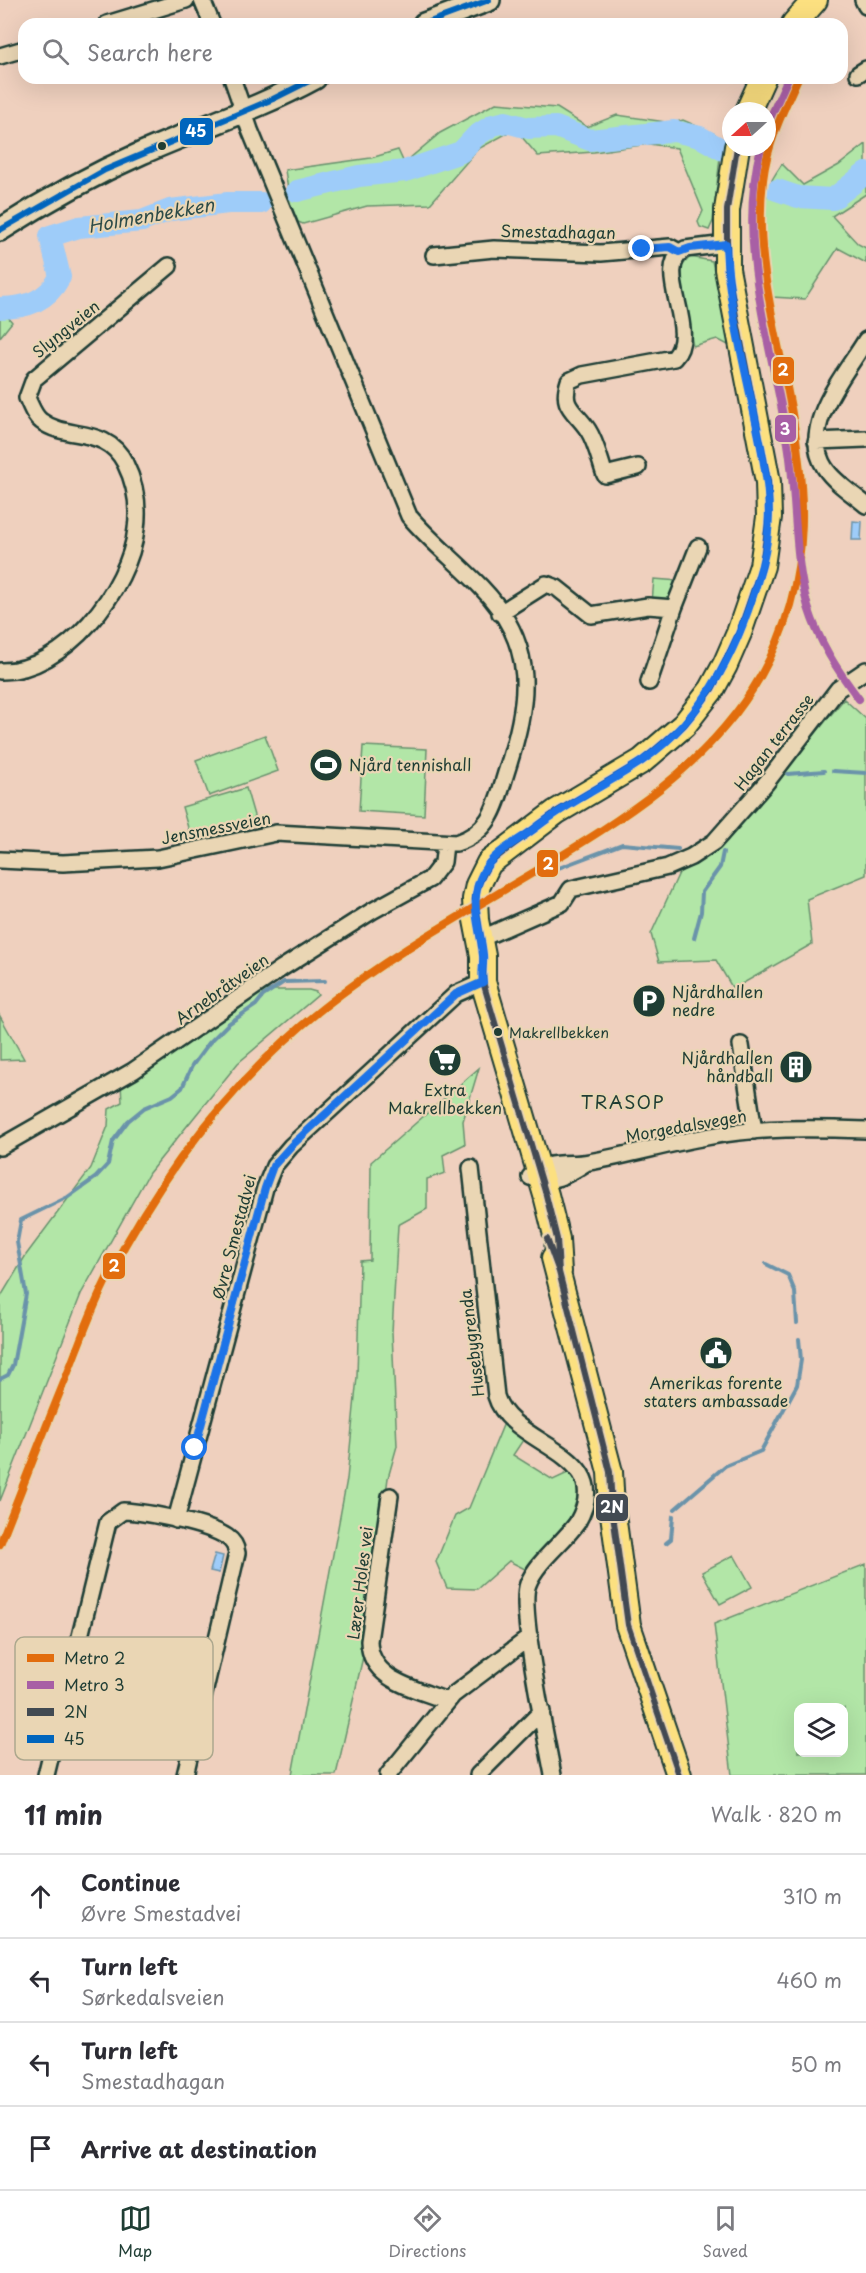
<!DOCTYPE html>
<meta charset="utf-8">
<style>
:root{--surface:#fff;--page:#f2f2f3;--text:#2b2b33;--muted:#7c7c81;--line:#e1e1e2;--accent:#1f3d34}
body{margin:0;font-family:"Playpen Sans",sans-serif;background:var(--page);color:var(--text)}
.controls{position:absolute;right:18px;bottom:18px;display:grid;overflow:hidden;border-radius:12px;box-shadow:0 6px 24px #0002}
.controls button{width:54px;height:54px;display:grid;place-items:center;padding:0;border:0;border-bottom:2px solid var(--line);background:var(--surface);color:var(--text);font:30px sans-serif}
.compass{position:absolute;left:722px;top:102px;width:54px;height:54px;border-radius:50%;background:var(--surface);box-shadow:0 6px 24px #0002;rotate:249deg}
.stop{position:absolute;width:18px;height:18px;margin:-14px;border:4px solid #1a73e8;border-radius:50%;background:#fff}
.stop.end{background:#1a73e8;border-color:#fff;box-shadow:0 2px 6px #0008}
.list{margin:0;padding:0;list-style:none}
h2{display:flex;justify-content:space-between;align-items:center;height:78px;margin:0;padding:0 24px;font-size:26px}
h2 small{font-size:20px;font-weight:400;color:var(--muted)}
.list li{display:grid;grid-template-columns:39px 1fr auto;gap:18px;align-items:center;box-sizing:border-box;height:84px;padding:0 24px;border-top:2px solid var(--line)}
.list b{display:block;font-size:22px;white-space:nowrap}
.list p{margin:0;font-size:20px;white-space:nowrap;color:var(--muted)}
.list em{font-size:20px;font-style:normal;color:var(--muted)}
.icon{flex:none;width:33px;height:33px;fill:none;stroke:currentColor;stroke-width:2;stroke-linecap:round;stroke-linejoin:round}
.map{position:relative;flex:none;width:866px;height:1775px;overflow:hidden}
.search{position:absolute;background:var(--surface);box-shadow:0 6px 24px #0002;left:18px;right:18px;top:18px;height:66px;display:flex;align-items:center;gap:15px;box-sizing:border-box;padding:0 21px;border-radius:18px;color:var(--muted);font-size:22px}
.sheet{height:414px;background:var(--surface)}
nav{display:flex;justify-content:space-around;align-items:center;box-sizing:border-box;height:84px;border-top:2px solid var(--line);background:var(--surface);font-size:16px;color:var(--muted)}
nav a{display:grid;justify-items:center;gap:3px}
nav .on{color:var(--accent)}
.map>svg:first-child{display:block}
.green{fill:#b2e6a7;stroke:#68926e;stroke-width:1.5;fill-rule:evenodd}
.water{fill:#9eccf9;stroke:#6b93aa;stroke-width:1.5}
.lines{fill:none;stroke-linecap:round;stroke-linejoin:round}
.stream{stroke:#6b93aa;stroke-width:4}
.river{stroke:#9eccf9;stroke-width:22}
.street-casing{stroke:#1f3d34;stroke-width:20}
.secondary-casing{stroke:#1f3d34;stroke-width:26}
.primary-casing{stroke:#1f3d34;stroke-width:28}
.street{stroke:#ead6b4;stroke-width:15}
.secondary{stroke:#ead6b4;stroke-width:21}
.primary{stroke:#fce080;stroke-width:24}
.bus-1-casing{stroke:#ead6b4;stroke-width:10}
.bus-2-casing{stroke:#ead6b4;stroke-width:10}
.bus-1{stroke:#424a52;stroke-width:6}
.bus-2{stroke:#0065bd;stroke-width:6}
.metro-1-casing{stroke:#ead6b4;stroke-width:12}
.metro-2-casing{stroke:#ead6b4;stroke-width:12}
.metro-1{stroke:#e26d0e;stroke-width:8}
.metro-2{stroke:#a85fa5;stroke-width:8}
.route{stroke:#1a73e8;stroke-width:8}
.bus-dot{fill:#1f3d34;stroke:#ead6b4;stroke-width:2}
.labels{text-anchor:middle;stroke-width:4.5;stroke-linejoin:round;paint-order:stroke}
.bus-label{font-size:14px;fill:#1f3d34;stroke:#ead6b4;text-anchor:start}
.street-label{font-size:16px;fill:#1f3d34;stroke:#ead6b4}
.poi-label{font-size:16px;fill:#1f3d34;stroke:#ead6b4;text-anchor:start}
.water-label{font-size:18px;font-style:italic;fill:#2c4b48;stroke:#ead6b4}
.neighbourhood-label{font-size:18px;letter-spacing:1.5px;fill:#1f3d34;stroke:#ead6b4}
.key{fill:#ead6b4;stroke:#ada88e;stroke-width:1.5}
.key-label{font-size:16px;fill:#1f3d34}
.line-badge{stroke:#ead6b4;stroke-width:2}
.badge-label{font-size:16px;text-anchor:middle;font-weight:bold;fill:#fff}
</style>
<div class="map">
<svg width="866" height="1775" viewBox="0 0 866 1775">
<rect width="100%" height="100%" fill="#efd0be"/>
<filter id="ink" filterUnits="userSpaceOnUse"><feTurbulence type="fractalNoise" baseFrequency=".0167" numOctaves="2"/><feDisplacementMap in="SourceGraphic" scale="12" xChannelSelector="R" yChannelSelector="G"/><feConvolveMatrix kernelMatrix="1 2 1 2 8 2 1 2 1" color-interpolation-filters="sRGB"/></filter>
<g filter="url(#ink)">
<path class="green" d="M496 103 557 108 587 127 617 115 673 123 683 120 715 134 726 145 720 157 713 221 709 230 700 227 698 222 703 211 677 148 649 144 594 152 538 156 515 129 478 149 430 204 367 206 303 224 298 222 290 203 285 170 371 158 398 150 404 163 440 133Z
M866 144V194L832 216 858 244 866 248V263L838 248 805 299 772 297C769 269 759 210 770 184 773 177 778 170 782 164L803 185 839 165Z
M690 257 712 261 730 346 717 339 693 346 683 296 682 266Z
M0 307 12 322 0 337Z
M654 579 679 581 670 601 652 602Z
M844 699 866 719V875L807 899 812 944 733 989 716 960 659 962 651 934 679 873 727 841 772 780 791 763Z
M265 735 278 771 209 796 196 760Z
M363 746 427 749 424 815 359 811Z
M246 788 255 819 191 838 182 807Z
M262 990H309L316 992 318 995 238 1063 149 1173 81 1294 0 1501V1298L26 1255 91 1168 108 1126 109 1109 122 1102 121 1084Z
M0 1016 24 1059 0 1060Z
M479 1068 463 1121 465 1144 443 1155 445 1173 427 1179V1209L398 1225 392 1332 397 1446 388 1478 365 1648 336 1775H292L347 1479 357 1377 360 1261 370 1260 371 1162Z
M504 1423 525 1437 513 1455 553 1480 570 1472C601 1505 547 1546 525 1569L509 1561 477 1589 447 1588 436 1562 455 1516 469 1508Z
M734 1555 752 1587 720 1604 702 1572Z
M866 1564V1775H732L714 1624ZM798 1708H844V1752H798Z"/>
<path class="water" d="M853 521 862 522 861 540H852Z
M215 1554 223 1556 219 1573 210 1571Z"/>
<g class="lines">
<path class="stream" d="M833 771 866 773
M788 774 824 771
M548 872 622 844 678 849
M694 938 701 912 702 892 720 867 723 852
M766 1264 788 1275 795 1292 797 1323
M0 1379 8 1375 13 1365 26 1294 17 1242 21 1220 68 1197 95 1178 108 1164 113 1141 128 1121 144 1108 172 1096 182 1088 192 1066 209 1043 228 1024 256 1005 263 996 284 982 325 981
M675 1509 725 1466 761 1451 797 1385 801 1360 799 1339
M666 1543 671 1539 673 1516"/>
<path class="river" d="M777 190 798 197 833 199 866 173
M297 191 359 176 405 171 461 152 476 136 493 125 506 122 528 128 556 127 590 140 674 131 700 137 723 150
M0 308C27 308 47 301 60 277L50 236 79 227 142 221 170 210 228 203H261"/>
<g class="street-casing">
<path id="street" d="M202 0 212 24
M863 0 866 6
M107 24 186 0
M0 56 24 49
M858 74 866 69
M434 255 494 249 601 253 670 247 679 252
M866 340C845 375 798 427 825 468 834 482 853 494 866 505
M816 441 866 439
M638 467 605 475C600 461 596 442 588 430 575 410 560 408 569 381L582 375 674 358C701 330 651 269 685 249L726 244
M500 613 546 584 557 588 591 615 648 606 674 608
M0 671C64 673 130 588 136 529 139 507 135 483 125 463 106 425 67 441 41 421 34 416 31 406 27 398L34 379 169 266
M649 682 674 608 698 547
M0 860 63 863 158 858 276 833 456 843C491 832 496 805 506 773 529 701 539 647 481 587 457 562 431 542 409 516L250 130 232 78
M489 935 562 903 571 889 668 867 691 857 714 842 766 783 838 689 866 670
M741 1045 754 1131
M0 1147 133 1071 282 968 372 911 430 879 443 862 445 844
M586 1163C569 1174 549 1186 530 1177 543 1159 570 1166 589 1162 629 1155 667 1144 706 1137 758 1127 813 1128 866 1130
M471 1168 496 1396C511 1448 619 1451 577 1523 563 1543 537 1561 528 1584 518 1608 547 1742 553 1775
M390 1496 369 1641C370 1681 415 1688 447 1701
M176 1520 265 1188 274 1166 291 1146 456 994 483 982
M46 1775 108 1522 123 1511C147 1512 208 1524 227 1537 233 1541 236 1546 237 1553L185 1775
M388 1775 453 1695 530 1637
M478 1775 542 1711"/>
</g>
<g class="secondary-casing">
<path id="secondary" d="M424 24 489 0
M0 230C45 201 92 175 142 153 199 128 260 108 315 78"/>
</g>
<g class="primary-casing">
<path id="primary" d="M794 24 815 0
M748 111 763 78
M554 1258 610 1472 612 1507 628 1625 679 1775
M559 1272 557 1239 546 1195 483 982V956L476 920 475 899 478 885 489 863 556 812 642 761 684 725 712 689 725 665 739 633 762 566 769 517 768 482 727 269V210L737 147"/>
</g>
<use href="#street" class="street"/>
<use href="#secondary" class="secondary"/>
<use href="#primary" class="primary"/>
<g class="bus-1-casing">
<path id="bus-1" d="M547 1239 559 1272 610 1472 612 1507 628 1625 679 1775
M559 1272 557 1239 546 1195 483 982V956L475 899 478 885 489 863 556 812 642 761 684 725 712 689 739 633 762 566 769 517 768 482 727 269V210L737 147"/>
</g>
<g class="bus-2-casing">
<path id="bus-2" d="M424 24 489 0
M0 230 105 170 273 99 315 78"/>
</g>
<use href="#bus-1" class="bus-1"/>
<use href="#bus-2" class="bus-2"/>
<g class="metro-1-casing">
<path id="metro-1" d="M0 1544C22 1488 44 1431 67 1375 80 1342 92 1307 109 1275 162 1173 233 1080 323 1008 389 955 464 914 536 871 622 819 709 766 760 677 817 577 807 476 783 369 770 307 755 244 763 180 767 144 783 111 798 78"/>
</g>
<g class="metro-2-casing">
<path id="metro-2" d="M767 125 788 78
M761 147C735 247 773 346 788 444 797 498 793 555 808 607 819 642 837 670 859 699"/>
</g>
<use href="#metro-1" class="metro-1"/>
<use href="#metro-2" class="metro-2"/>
</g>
</g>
<g class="lines" filter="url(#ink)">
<path class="route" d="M195 1448 265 1188 273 1166 291 1146 456 994 483 982C481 973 484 964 483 955 480 925 468 901 483 872 496 849 520 841 538 826 571 801 608 784 642 761 708 715 742 641 762 565 776 516 766 470 756 422 744 363 728 304 726 244L690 248 679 252 670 247 642 249"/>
</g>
<defs>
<g id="stadium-disc" transform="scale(1.725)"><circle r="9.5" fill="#1f3d34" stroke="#ead6b4"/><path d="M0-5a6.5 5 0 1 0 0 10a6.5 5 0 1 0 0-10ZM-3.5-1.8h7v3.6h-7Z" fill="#fff"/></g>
<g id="parking-disc" transform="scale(1.725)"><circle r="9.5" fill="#1f3d34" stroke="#ead6b4"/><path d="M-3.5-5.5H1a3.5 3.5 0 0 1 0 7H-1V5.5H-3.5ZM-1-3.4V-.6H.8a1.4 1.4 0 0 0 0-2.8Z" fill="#fff"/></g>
<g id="supermarket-disc" transform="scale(1.725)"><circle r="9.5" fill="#1f3d34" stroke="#ead6b4"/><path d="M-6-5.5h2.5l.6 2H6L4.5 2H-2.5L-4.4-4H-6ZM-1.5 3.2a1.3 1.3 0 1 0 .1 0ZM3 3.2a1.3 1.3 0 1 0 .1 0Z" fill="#fff"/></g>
<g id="building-disc" transform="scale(1.725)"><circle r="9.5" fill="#1f3d34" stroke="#ead6b4"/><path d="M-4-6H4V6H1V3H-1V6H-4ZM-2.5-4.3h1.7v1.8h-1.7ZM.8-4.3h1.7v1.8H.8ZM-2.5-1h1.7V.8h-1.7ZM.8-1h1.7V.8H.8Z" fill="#fff"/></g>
<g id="civic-disc" transform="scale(1.725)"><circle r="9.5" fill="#1f3d34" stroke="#ead6b4"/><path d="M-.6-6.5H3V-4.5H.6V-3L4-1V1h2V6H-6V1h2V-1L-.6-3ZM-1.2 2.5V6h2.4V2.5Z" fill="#fff"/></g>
</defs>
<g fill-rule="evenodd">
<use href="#stadium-disc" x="326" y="765"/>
<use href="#parking-disc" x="649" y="1001"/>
<use href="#supermarket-disc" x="445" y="1060"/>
<use href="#building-disc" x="796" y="1067"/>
<use href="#civic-disc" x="716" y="1353"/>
</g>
<g class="bus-dot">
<circle cx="162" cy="146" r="5"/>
<circle cx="498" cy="1032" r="5"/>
</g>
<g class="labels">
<g class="bus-label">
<text x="509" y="1038">Makrellbekken</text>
</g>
<g class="street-label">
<text transform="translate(558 232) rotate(1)" y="6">Smestadhagan</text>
<text transform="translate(66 329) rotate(-39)" y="6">Slyngveien</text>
<text transform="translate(774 742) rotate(-52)" y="6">Hagan terrasse</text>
<text transform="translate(216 828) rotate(-11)" y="6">Jensmessveien</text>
<text transform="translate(222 989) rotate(-35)" y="6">Arnebråtveien</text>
<text transform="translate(686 1126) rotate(-10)" y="6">Morgedalsvegen</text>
<text transform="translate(234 1237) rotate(-75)" y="6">Øvre Smestadvei</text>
<text transform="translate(472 1343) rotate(-97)" y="6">Husebygrenda</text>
<text transform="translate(360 1583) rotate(-83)" y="6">Lærer Holes vei</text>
</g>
<g class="poi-label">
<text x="349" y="771">Njård tennishall</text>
<text x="672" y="998">Njårdhallen<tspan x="672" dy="18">nedre</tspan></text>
<text x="773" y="1064" text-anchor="end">Njårdhallen<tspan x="773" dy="18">håndball</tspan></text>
<text x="445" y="1096" text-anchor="middle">Extra<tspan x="445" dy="18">Makrellbekken</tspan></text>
<text x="716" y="1389" text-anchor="middle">Amerikas forente<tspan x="716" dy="18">staters ambassade</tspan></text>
</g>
<g class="water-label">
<text transform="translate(151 216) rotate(-10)" y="6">Holmenbekken</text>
</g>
<g class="neighbourhood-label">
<text x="623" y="1109">TRASOP</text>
</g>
</g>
<rect x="15" y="1637" width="198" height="123" rx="9" class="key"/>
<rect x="27" y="1654" width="27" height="8" fill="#e26d0e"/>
<rect x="27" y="1681" width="27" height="8" fill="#a85fa5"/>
<rect x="27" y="1708" width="27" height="8" fill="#424a52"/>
<rect x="27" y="1735" width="27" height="8" fill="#0065bd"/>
<g class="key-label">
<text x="64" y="1664">Metro 2</text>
<text x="64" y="1691">Metro 3</text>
<text x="64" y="1718">2N</text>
<text x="64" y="1745">45</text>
</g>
<g class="line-badge">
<rect x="179" y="117" width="35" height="29" rx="6" fill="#0065bd"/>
<rect x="772" y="356" width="23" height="29" rx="6" fill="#e26d0e"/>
<rect x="774" y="414" width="23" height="29" rx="6" fill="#a85fa5"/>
<rect x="536" y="849" width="23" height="29" rx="6" fill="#e26d0e"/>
<rect x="102" y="1252" width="24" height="28" rx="6" fill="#e26d0e"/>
<rect x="595" y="1493" width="34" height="29" rx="6" fill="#424a52"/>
</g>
<g class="badge-label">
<text x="196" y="137">45</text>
<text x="783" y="376">2</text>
<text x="785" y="435">3</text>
<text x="548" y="870">2</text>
<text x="114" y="1272">2</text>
<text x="612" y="1513">2N</text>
</g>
</svg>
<div class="controls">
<button><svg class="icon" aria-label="layers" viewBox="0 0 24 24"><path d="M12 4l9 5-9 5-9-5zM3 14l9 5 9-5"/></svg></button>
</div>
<svg class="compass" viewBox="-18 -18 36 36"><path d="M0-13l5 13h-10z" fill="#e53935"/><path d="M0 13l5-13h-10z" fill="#7c7c81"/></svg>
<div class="stop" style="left:195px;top:1448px"></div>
<div class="stop end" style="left:642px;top:249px"></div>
<div class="search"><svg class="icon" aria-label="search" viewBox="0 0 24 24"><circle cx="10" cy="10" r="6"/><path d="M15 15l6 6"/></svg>Search here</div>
</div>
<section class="sheet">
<h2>11 min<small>Walk · 820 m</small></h2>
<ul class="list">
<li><svg class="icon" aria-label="ahead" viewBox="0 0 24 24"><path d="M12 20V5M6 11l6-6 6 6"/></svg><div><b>Continue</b><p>Øvre Smestadvei</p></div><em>310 m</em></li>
<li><svg class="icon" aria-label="left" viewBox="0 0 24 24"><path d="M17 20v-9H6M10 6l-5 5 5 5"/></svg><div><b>Turn left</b><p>Sørkedalsveien</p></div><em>460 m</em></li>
<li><svg class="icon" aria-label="left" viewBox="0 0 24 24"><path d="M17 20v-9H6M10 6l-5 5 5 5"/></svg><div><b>Turn left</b><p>Smestadhagan</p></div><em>50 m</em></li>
<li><svg class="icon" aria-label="arrive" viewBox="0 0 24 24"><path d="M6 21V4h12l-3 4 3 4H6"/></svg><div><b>Arrive at destination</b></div></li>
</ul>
</section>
<nav>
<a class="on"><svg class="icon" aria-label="map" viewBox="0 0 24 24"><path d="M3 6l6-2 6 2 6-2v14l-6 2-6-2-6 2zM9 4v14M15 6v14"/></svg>Map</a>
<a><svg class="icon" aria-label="directions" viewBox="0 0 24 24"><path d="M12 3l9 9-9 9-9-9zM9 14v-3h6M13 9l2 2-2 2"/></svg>Directions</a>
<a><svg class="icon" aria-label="saved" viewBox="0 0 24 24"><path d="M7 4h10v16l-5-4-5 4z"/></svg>Saved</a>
</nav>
